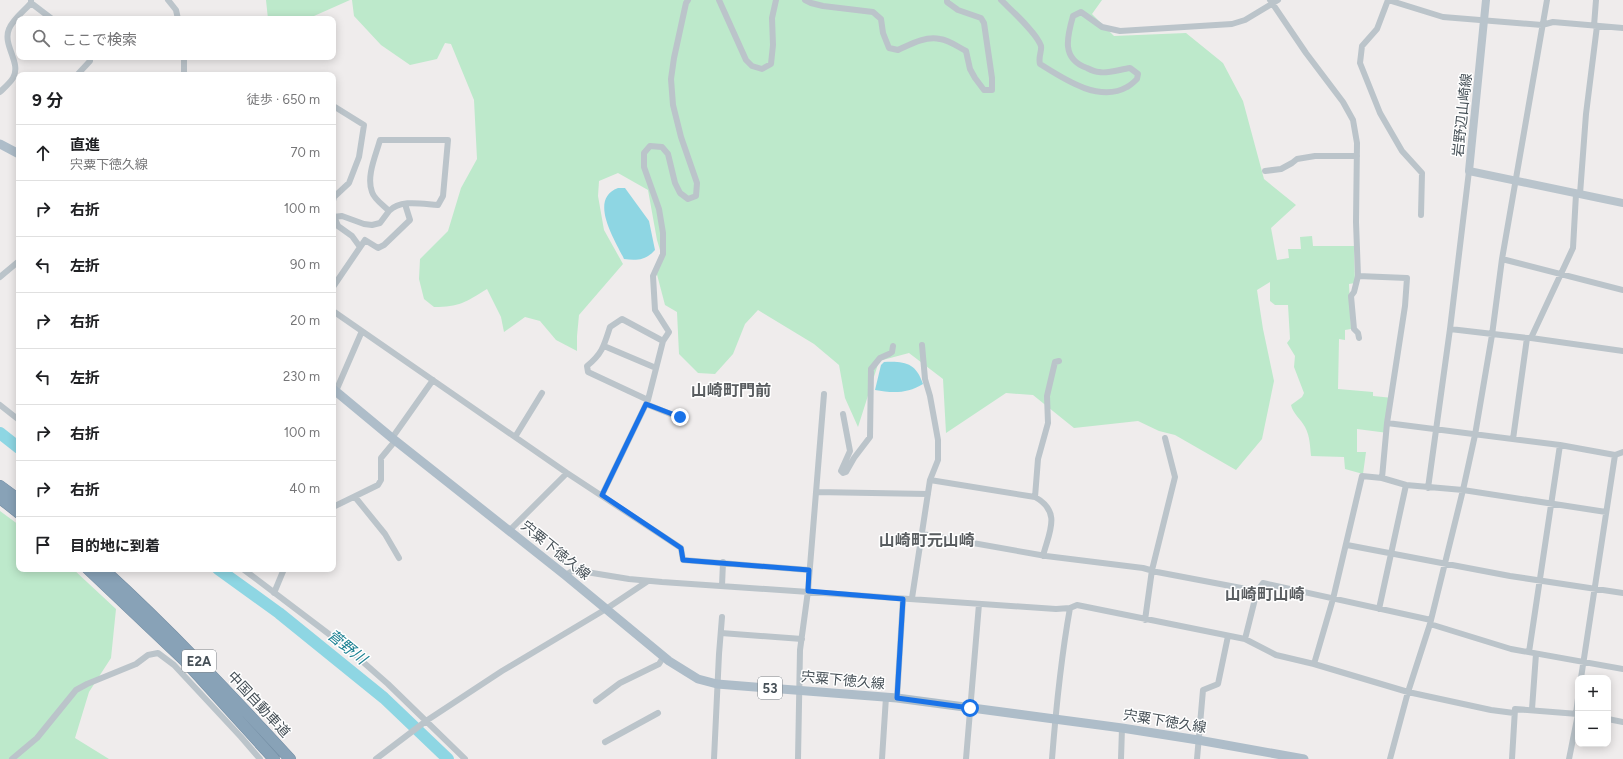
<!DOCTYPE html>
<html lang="ja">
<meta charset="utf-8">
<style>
:root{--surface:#fff;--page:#f6f6f6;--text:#202124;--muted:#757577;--line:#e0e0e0}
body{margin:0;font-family:Figtree,"Noto Sans JP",sans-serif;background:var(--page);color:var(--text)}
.controls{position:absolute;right:12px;bottom:12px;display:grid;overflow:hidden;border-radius:8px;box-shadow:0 2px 10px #0003}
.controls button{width:36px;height:36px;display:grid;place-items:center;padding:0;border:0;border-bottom:1px solid var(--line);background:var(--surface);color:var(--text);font:20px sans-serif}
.stop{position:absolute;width:12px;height:12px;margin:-9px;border:3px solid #1a73e8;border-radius:50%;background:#fff}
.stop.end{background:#1a73e8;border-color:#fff;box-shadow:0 1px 4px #0008}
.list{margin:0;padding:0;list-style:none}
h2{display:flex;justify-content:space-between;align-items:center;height:52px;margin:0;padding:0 16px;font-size:17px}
h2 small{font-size:13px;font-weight:400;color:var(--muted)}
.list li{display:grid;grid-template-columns:26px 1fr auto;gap:12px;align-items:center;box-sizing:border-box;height:56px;padding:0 16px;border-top:1px solid var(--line)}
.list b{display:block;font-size:15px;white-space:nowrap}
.list p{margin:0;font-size:13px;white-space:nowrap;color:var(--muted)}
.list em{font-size:13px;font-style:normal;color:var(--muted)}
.icon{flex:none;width:22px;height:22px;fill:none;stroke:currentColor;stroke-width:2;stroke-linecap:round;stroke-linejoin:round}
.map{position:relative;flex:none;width:1623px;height:759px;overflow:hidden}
.search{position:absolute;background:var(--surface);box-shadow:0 2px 10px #0003;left:16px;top:16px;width:320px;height:44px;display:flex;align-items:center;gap:10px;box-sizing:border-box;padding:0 14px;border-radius:8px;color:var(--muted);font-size:15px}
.panel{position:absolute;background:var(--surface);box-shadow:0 2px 10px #0003;left:16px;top:72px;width:320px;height:500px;border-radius:8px}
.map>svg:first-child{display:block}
.green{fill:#bde9cb}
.water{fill:#8ed6e3}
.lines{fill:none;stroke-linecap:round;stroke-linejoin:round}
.river{stroke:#8ed6e3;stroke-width:12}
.highway-casing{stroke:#738da3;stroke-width:12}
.street{stroke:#bbc4ca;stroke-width:6}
.secondary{stroke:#b9c4cc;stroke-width:8}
.primary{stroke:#aebdc9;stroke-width:9}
.highway{stroke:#88a2b7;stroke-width:11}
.route{stroke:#1a73e8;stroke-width:5}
.labels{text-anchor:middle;stroke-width:3;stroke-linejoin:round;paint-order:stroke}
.shield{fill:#fff;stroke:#7e8489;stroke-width:1}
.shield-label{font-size:13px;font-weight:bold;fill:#465057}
.street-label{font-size:14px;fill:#465057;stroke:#fff}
.water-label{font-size:15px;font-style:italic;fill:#197f91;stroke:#fff}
.quarter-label{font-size:16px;font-weight:bold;fill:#595d60;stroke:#fff}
</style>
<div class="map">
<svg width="1623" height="759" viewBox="0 0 1623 759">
<rect width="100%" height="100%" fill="#efecec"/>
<path class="green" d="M266 0H350L314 16 270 19H268Z
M352 0H1102L1092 14 1114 36 1186 33 1223 63 1243 101 1264 179 1296 205 1271 228 1277 260 1289 258 1288 249H1301L1300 237 1312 236 1313 246H1354L1355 283 1349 284 1351 329 1345 330V340L1339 339 1338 389 1373 392V396L1393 398 1388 433 1357 429V452H1366L1363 474 1345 469 1344 457 1311 456C1310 446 1310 436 1305 427 1301 419 1293 414 1291 405L1302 397 1304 393 1294 367 1295 356 1287 343 1290 339 1288 305H1275L1270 301V282L1257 290 1263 329 1274 381 1262 439 1236 470 1175 435 1159 431 1138 421 1074 428 1033 395 1006 393 946 433 943 379 909 353 879 361 858 427 845 398 839 365 814 344 758 310 745 324 733 354 715 374 698 373 679 354 677 312 665 305 655 267 663 260 657 240 648 190 618 173 599 181 598 196 604 230 623 264 579 315 577 336V351L556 340 540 321 525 317 504 332 501 317 487 289C466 302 459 307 434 307L424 299 419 279 420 259 448 231 461 188 477 159 474 100 451 44 445 43 437 59 410 65 381 45 354 16Z
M0 511 19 525V569H73L116 609 111 658 89 692 75 738 109 759H0Z"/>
<path class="water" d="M618 188H625L649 221 655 250C646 260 637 261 624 259 615 240 588 199 618 188Z
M884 362C905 361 916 363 923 384 907 394 892 393 875 390L881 365Z"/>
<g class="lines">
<path class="river" d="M0 433 19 448
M218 569 279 613 384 698 448 759"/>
<g class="highway-casing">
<path id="highway" d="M0 486 19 500
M0 498 19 513
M88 569 185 661 274 759
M103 569C169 629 230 694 290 759"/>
</g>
<path class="street" d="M168 0 176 10 178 19
M719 0 746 60 752 66 762 69 771 64 773 45 772 18 776 0
M805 0 811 3 823 6 873 12 881 19 883 33 889 48 898 50C911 44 925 36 940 39 949 40 958 47 966 51L970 69 975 78 984 90H992V78L984 23 981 18 958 10 947 2V0
M1001 0C1011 10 1037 33 1041 46 1042 51 1038 57 1040 64 1064 79 1099 103 1127 87 1131 85 1134 82 1137 79L1138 74 1130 68C1121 69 1108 74 1099 72 1095 72 1091 70 1087 68 1061 59 1067 37 1073 16L1081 12 1102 27 1120 31 1232 24 1245 20 1278 0
M1270 0 1306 53 1343 102 1353 120 1357 143 1356 222 1358 276 1407 278 1405 306 1387 423 1382 478
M1388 0 1377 29 1362 46 1360 63 1380 113 1402 151 1422 173 1421 215
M1388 0 1443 17 1542 25 1553 22 1623 28
M31 3 52 19
M1594 26 1596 0
M77 75 90 61V57
M184 75V57
M0 92C4 88 10 83 13 78 22 63 2 45 9 29 13 19 24 11 31 3V0
M380 140H448L443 196 438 205C422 204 401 199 389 211 384 206 374 199 372 192 366 176 376 155 380 140Z
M1265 171 1281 169 1292 163 1297 159 1315 156H1357
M1580 194 1586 114 1597 26
M333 201 334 197 349 183 359 157 364 125 335 107
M333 214 338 226 352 236 360 247
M333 217 342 216 364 224 372 225 380 223 389 211
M1502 259 1623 290
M1358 276 1354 292 1351 296 1354 329 1358 333 1359 338
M0 277 19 261
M333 287 365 240 378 248 384 245 410 220 405 204
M333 311 567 473 681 548 683 560 809 570
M1450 329 1527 338H1531L1623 351
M1531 338 1573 248 1576 194
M604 346 656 368
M336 391 362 331
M648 400 588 372 587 366C602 354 604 346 610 327L622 319 663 341
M646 404 683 419
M0 405 19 420
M843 414 850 451 841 471 843 473 846 472 854 458 870 437 871 369 880 358 889 354 892 352 893 346
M1387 423 1560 445 1615 455 1623 452
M515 437 542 393
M392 438 433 380
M1513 439 1527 338
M930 480 1035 497C1062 512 1049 532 1043 556
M1428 488 1450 329 1469 171
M816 492 928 494
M602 495 648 400 663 341 669 332 655 310 653 276 663 254V233L659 209 644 167V153L650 146 662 147 668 154 675 183 680 193 688 199 696 196 697 183 681 137 673 105 671 79 674 58 686 3 688 0
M355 497 385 534 399 558
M1035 497 1038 459 1048 423 1047 396 1055 362 1059 361
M333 507 378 485 381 480V458L395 441
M510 530 567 473
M922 534 1046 556 1143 568 1157 572 1257 591 1263 583 1431 620
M1347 545 1510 576 1623 593
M243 569 346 647 388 684 465 759
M565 575 574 570 629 579 662 582 1056 609 1070 608 1077 605 1245 639 1276 655 1314 664 1408 692 1491 710 1514 713
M722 586 723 562
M274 593 284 569
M912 598 930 480 938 460V440L930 396 925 379 922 345
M1379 609 1406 485
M1145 620 1152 570 1175 477 1165 438
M1430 624 1511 649 1623 669
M721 633 802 639
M1245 639 1257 591
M1529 652 1560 445
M1314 664 1333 599 1362 476 1382 478 1406 485 1463 490 1606 512
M1581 678 1615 455
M897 698 903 599
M596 701 620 683 659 664 664 656
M1532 709 1536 654
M1576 714 1578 698
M1608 719 1623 722
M605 742 658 713
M12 759 37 738 76 690 87 684 136 664 148 655 158 653 174 665 241 737 260 759
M376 759 426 721 502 671 606 609 648 581
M714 759 719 654 722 617
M798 759 800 650 808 591 824 394
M882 759 886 697
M966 759 979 604
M1052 759C1056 708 1061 658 1070 608
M1121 759 1122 728
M1197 759 1203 690 1218 684 1228 636
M1390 759 1408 692 1430 624 1463 490 1475 435 1492 335 1502 259 1547 0
M1512 759 1515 709 1578 714
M1569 759 1578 714"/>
<path class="secondary" d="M1486 0 1469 171 1623 203"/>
<path class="primary" d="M0 144 19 154
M333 389 392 438 565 575 669 661 698 679 717 684 897 698 1122 728 1198 740 1304 759"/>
<use href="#highway" class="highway"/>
</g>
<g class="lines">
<path class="route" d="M680 417 646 404 602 495 681 548 683 560 809 570 808 591 903 599 897 698 970 708"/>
</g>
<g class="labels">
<g class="shield">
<rect x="182" y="650" width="34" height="22" rx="3"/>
<rect x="758" y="677" width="24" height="22" rx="3"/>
</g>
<g class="shield-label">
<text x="199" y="666">E2A</text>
<text x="770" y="693">53</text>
</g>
<g class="street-label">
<text transform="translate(1462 115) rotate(-84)" y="5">岩野辺山崎線</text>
<text transform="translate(556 550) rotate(39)" y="5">宍粟下徳久線</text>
<text transform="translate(843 680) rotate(5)" y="5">宍粟下徳久線</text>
<text transform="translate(259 704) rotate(47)" y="5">中国自動車道</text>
<text transform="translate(1165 721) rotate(9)" y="5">宍粟下徳久線</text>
</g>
<g class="water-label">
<text transform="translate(347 647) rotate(39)" y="5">菅野川</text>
</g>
<g class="quarter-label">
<text x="731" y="396">山崎町門前</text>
<text x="927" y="546">山崎町元山崎</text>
<text x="1265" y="600">山崎町山崎</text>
</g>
</g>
</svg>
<div class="controls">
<button>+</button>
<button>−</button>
</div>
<div class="stop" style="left:970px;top:708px"></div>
<div class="stop end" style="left:680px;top:417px"></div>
<div class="search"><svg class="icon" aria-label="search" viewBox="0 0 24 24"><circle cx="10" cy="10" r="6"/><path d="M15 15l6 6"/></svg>ここで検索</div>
<section class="panel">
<h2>9 分<small>徒歩 · 650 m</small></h2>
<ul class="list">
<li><svg class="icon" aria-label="ahead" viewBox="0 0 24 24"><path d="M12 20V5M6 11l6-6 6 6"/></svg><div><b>直進</b><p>宍粟下徳久線</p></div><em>70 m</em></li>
<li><svg class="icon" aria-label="right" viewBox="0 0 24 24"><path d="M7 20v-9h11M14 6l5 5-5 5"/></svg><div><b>右折</b></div><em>100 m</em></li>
<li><svg class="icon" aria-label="left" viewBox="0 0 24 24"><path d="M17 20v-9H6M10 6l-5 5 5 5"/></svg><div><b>左折</b></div><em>90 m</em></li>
<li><svg class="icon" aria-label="right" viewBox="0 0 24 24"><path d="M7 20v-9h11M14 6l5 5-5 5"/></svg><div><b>右折</b></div><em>20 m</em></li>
<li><svg class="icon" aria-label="left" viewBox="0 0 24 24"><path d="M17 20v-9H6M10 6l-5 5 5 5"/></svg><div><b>左折</b></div><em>230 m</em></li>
<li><svg class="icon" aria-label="right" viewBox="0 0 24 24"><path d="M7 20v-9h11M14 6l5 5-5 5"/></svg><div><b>右折</b></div><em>100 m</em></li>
<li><svg class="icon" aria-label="right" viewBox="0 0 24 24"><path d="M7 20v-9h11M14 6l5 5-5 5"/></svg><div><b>右折</b></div><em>40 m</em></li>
<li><svg class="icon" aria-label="arrive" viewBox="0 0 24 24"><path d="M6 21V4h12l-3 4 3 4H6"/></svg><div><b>目的地に到着</b></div></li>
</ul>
</section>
</div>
